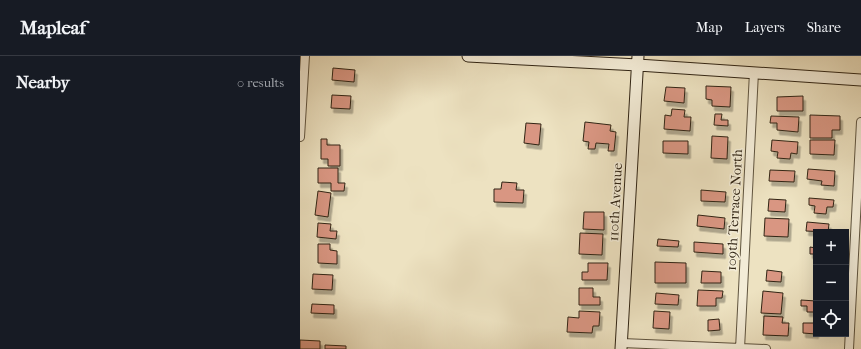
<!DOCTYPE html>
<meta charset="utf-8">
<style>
:root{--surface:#171b24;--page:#20242c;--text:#f1f3f6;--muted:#9ea1a6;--line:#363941}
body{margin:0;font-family:"IM FELL French Canon",serif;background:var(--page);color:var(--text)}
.controls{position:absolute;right:12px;bottom:12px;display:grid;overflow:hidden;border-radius:0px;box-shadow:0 4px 16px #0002}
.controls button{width:36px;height:36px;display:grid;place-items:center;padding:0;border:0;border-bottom:1px solid var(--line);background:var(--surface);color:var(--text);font:20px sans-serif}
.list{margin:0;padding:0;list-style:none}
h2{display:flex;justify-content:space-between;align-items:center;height:52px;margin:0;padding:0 16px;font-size:17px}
h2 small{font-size:13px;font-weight:400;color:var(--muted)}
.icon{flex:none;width:22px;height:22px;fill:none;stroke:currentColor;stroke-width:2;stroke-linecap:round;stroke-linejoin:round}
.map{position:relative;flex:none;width:561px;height:293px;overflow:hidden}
header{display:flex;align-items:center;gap:24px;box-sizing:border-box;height:56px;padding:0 20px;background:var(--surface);border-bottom:1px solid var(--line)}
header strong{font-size:19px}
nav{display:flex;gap:22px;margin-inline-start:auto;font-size:14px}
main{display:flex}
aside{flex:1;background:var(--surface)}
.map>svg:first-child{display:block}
.building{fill:#d99682;stroke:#302414;filter:url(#shadow)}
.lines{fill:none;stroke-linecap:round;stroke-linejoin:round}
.street-casing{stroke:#5f543f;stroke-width:10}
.secondary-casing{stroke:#302414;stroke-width:13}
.street{stroke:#f3ecd7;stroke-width:8}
.secondary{stroke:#f3ecd7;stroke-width:11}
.labels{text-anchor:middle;stroke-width:3;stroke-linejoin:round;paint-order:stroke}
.street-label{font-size:14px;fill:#302414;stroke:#f3ecd7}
</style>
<header>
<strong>Mapleaf</strong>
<nav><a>Map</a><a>Layers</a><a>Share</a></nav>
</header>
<main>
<aside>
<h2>Nearby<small>0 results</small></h2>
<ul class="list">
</ul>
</aside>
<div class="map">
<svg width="561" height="293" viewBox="0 0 561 293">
<defs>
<filter id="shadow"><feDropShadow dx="2.5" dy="4.5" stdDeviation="0" flood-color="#0004"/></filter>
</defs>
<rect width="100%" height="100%" fill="#ede2c1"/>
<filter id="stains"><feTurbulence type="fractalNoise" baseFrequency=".005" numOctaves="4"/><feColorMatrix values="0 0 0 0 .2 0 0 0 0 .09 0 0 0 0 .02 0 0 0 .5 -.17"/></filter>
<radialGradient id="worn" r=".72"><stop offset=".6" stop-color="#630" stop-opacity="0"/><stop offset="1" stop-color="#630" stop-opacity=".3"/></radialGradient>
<path class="building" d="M33 12 55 14 54 26 32 24Z
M406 30 431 31 430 51 412 50V44L406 43Z
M366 31 385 32 384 47 364 45Z
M32 39 51 40 50 53 31 52Z
M503 40V55H477V41Z
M372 53 385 54 384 61H391L390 75 364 73 365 59 371 60Z
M415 58H422L421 64H428V70L414 69Z
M510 59 540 60V74H532V82H510Z
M471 60 499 61 498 76 477 74V67H470Z
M285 66 311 69 310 75 316 76 314 95H308L309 88 296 87 295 93H288L289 86 283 85Z
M226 67 241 68 239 89 224 87Z
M412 80 428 81 427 103 411 102Z
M21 83H27V89H40V110H28V103H21Z
M472 84 498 86 497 98 491 97 490 103 477 102 478 96 471 95Z
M510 84H535L534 99 510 98Z
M363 85H388V98L363 97Z
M18 112H38V127H45L44 135H31V127H18Z
M508 113 535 115 534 130 521 129 522 125 507 123Z
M470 114 495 115 494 126 469 125Z
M202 126 217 127 216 134H224L223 147 194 146V133H201Z
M401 134 426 136 425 146 401 145Z
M18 135 31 137 28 161 15 159Z
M509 142 534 144 533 151H527L526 158 514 157 515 150 509 149Z
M469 143 486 144 485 156 468 155Z
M284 156H304V174L283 173Z
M398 159 425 162 424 173 397 170Z
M465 162 489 163 488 181 464 180Z
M507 166 529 168 528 176 506 175Z
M18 167 31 168 30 175H37L36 183 17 181Z
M280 177 303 178 302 199 279 198Z
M358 183 379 185 378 191 357 190Z
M394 186 423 188V198L394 196Z
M18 188H30V194L37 195V208L18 207Z
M510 191 516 192V198H510Z
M355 206 386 207V227H355Z
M288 207H308L307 224H282V216H288Z
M467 214 482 216 481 226 466 225Z
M402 215 421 216V227H401Z
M13 218 33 219 32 234 12 233Z
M279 232H293V241H300V249H279Z
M398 234 423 235 422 242H416V250H397Z
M463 235 483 237 481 258 461 257Z
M356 237 379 239 378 249 355 248Z
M501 244 516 245V256H507V250H501Z
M12 248 34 249V258L11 257Z
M279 255 300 256 299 270H293L292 277 267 276 268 261 279 262Z
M354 255 370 256 369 273 353 272Z
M464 260 483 261 482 267H489L488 280 463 279Z
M419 263 420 274 408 275V264Z
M503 267H516V278L503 277Z
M0 284 20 285V293H0Z
M25 289 46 290V293H25Z"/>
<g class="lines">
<g class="street-casing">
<path id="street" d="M0 81 5 0
M322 287 466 293
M440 293 454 16
M549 293 561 66"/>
</g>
<g class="secondary-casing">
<path id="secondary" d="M168 0 338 9 561 24
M321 293 338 0"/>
</g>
<use href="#street" class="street"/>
<use href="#secondary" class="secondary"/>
</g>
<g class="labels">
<g class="street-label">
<text transform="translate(315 146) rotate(-87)" y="5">110th Avenue</text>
<text transform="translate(434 154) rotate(-87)" y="5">109th Terrace North</text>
</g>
</g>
<rect width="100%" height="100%" filter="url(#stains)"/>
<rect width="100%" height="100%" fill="url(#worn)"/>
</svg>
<div class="controls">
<button>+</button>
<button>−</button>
<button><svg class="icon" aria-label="locate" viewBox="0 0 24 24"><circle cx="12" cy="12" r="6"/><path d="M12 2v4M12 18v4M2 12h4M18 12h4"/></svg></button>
</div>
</div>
</main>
